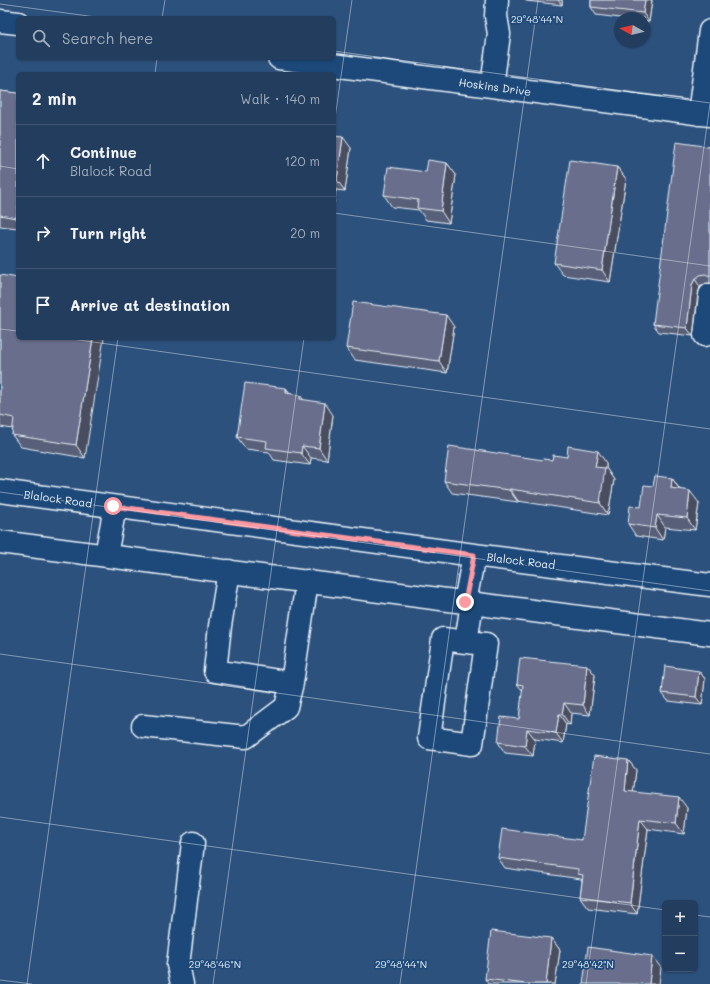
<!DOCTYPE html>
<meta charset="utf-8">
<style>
:root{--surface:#223d5e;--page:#2e4867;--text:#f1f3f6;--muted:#a2aebc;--line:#3f5673}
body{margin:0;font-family:Mali,sans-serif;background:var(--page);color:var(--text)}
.controls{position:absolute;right:12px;bottom:12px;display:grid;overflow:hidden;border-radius:6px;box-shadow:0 1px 3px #0004}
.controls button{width:36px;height:36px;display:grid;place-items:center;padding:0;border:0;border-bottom:1px solid var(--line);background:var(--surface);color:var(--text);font:20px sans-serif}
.compass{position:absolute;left:614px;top:12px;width:36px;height:36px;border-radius:50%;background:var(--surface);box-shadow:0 1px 3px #0004;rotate:278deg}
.stop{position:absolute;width:12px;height:12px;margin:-9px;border:3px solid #ff9aa2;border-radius:50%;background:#fff}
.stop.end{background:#ff9aa2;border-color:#fff;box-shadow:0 1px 4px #0008}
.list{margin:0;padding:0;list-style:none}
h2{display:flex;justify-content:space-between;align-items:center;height:52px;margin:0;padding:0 16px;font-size:17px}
h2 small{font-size:13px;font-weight:400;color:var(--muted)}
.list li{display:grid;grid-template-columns:26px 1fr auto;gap:12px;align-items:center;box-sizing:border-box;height:72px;padding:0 16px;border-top:1px solid var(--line)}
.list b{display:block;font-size:15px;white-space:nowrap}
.list p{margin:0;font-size:13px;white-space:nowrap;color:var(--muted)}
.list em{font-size:13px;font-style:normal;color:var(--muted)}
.icon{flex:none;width:22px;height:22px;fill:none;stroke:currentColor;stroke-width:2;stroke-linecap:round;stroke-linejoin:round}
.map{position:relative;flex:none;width:710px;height:984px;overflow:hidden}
.search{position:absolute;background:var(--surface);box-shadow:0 1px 3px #0004;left:16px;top:16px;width:320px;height:44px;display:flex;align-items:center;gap:10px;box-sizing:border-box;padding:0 14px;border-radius:6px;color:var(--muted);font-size:15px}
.panel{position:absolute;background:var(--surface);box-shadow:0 1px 3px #0004;left:16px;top:72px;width:320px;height:268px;border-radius:6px}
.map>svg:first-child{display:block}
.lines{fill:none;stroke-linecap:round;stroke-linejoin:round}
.minor-casing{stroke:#e8f1f8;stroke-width:25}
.major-casing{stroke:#e8f1f8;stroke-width:25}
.minor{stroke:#1f4a7a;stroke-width:22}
.major{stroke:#1f4a7a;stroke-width:22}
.wall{fill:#595f78;stroke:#e8f1f8}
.shaded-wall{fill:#484d61;stroke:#e8f1f8}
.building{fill:#676e8b;stroke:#e8f1f8}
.route{stroke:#ff9aa2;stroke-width:5}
.ticks{fill:none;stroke:#e8f1f8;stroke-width:1;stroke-opacity:0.45}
.labels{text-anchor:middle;stroke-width:3.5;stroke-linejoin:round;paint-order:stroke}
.street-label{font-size:11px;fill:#e8f1f8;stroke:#1f4a7a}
.ticks-label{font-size:10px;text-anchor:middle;fill:#e8f1f8;stroke:#1f4a7a;stroke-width:3.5;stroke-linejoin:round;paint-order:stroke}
</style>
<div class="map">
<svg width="710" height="984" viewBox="0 0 710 984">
<rect width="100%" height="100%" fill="#2d517d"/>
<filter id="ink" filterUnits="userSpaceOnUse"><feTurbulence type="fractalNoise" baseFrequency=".025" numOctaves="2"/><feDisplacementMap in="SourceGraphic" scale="8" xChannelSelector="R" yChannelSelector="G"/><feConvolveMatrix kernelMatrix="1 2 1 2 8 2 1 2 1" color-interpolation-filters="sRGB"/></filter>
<g filter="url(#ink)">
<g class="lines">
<g class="minor-casing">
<path id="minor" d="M0 21 18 23
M279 58 710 115
M492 86 499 34 496 16 497 0
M699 114 710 31
M705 335 710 295
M229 571 220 626 215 671 292 683
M466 642 486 644 472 744 429 738 443 639 466 642 472 603
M143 726 246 737 286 707 292 683 307 581
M182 984 178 965 193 843"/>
</g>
<g class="major-casing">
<path id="major" d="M0 491 474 555 710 585
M0 542 710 634
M106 555 115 507
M465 602 474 555"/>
</g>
<use href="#minor" class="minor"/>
<use href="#major" class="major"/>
</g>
<path class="wall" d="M525 0H562V5L526 1Z
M591 0H652L649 22 644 21V18H620L596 15 591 7Z
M0 91 18 93V228L0 226Z
M334 136 351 148 345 191 336 190 334 203Z
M710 147V283H706L700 287 698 293 693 336 659 332 653 324Z
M447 163 456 175 449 223 426 220 419 210 392 207 384 195 426 172Z
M617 167 626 179 610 282 563 275 554 263Z
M0 275 85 458 21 447 12 435 13 429 0 427Z
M454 327 447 373 355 360 346 348Z
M286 388 290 393 333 415 327 460 311 458 310 465 274 460 269 452 246 449 237 437Z
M543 460 606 463V468L614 480 608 515 518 501V502L452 493 444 481Z
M672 478 680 490 699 503 695 530 665 527 663 540 636 536 628 524 641 507 653 486Z
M587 665 595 675 590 715 571 713 570 725 566 724 563 743 535 739 533 756 505 753 498 742 519 719 523 691 517 684Z
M699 671 705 679 702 705 668 701 662 693Z
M628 760 636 770 633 792 687 808 684 834 648 829 637 914 588 908 580 897 582 881 581 879 505 868 498 858 582 840Z
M551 938 560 950 555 984H488L485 979Z"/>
<path class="shaded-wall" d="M558 0H562V5Z
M645 0H652L649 22 643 13Z
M343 137 351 148 345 191 337 180Z
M447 163 456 175 449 223 441 211Z
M617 167 626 179 610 282 602 270Z
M334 187 336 190 334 203Z
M18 205V221L16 218Z
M695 279 700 287 698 293 693 336 687 328 692 285Z
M446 315 454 327 447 373 439 361Z
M93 338H104L85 458 76 445Z
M286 388 294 400 286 393Z
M300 395 309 407 300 399Z
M325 403 333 415 327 460 319 448Z
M302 446 311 458 310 465 301 453Z
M598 451 606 463V468L614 480 608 515 600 503 595 467Z
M672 478 680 490 671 488Z
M510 489 518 501V502L509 490Z
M690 491 699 503 695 530 687 518Z
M657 515 665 527 663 540 655 528Z
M587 665 595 675 590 715 583 705Z
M699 671 705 679 702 705 696 697Z
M564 703 571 713 570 725 562 714Z
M559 714 566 724 563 743 556 733Z
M527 729 535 739 533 756 525 746Z
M628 760 636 770 632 801 625 791Z
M679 797 687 808 684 834 676 823Z
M640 819 648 829 637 914 630 903Z
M551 938 560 950 555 984H546Z
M652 956 661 968 659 984H649Z"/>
<path class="building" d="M591 0H645L643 13 591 7Z
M0 91 18 93V205L16 218 0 215Z
M334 136 343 137 337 180H334Z
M676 142 710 147V276L705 274 700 275 695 279 692 285 687 328 653 324Z
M428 160 447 163 441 211 417 208 418 200 384 195 388 167 426 172Z
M570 160 617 167 602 270 554 263Z
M0 275 18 278V338H93L76 445 12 435 14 418 0 415Z
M353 302 446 315 439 361 346 348Z
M245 383 286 388V393L300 395V399L325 403 319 448 302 446 301 453 266 448 267 441 237 437Z
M449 446 543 460V459L552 460 553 455 567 457 568 446 598 451 595 467 605 468 600 503 510 489 509 490 444 481Z
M655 476 672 478 671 488 690 491 687 518 657 515 655 528 628 524 630 506 641 507 644 485 653 486Z
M520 658 587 665 583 705 564 703 562 714H559L556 733 527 729 525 746 498 742 501 717 519 719 523 685 517 684Z
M665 666 699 671 696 697 662 693Z
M594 756 628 760 625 791 679 797 676 823 640 819 630 903 580 897 583 875 578 874V869L498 858 502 829 582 840Z
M491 931 551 938 546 984H526L485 979Z
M588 947 652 956 649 984H583Z"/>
</g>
<g class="lines" filter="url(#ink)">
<path class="route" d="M113 506 474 555 465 602"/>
</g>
<path class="ticks" d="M0 4 103 18M162 18 165 0M334 51 710 103M155 74 157 58M334 125 352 0M0 166 18 169M334 213 710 266M0 329 18 331M65 338 710 429M0 492 710 591M0 654 710 754M0 817 665 910M695 915 710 917M0 980 32 984M27 984 118 338M213 984 304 338M400 984 538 0M586 984 710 104"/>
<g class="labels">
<g class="street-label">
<text transform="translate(495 87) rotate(8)" y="4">Hoskins Drive</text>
<text transform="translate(58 499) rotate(8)" y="4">Blalock Road</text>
<text transform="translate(521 561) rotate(7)" y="4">Blalock Road</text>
</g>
</g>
<g class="ticks-label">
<text x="537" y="23">29°48'44"N</text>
<text x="215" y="968">29°48'46"N</text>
<text x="401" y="968">29°48'44"N</text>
<text x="588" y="968">29°48'42"N</text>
</g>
</svg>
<div class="controls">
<button>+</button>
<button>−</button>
</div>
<svg class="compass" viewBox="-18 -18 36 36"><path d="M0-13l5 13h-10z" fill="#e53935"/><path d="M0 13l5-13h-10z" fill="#a2aebc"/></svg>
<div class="stop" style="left:113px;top:506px"></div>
<div class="stop end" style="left:465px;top:602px"></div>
<div class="search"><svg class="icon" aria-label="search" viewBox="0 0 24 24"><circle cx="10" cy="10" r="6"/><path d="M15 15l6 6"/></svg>Search here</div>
<section class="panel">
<h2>2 min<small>Walk · 140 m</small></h2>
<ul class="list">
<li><svg class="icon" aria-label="ahead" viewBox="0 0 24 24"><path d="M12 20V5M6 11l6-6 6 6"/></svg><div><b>Continue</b><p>Blalock Road</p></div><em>120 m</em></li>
<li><svg class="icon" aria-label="right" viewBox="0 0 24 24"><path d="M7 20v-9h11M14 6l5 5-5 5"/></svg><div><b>Turn right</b></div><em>20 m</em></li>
<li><svg class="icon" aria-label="arrive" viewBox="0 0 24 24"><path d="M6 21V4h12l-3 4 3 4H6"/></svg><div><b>Arrive at destination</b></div></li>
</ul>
</section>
</div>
